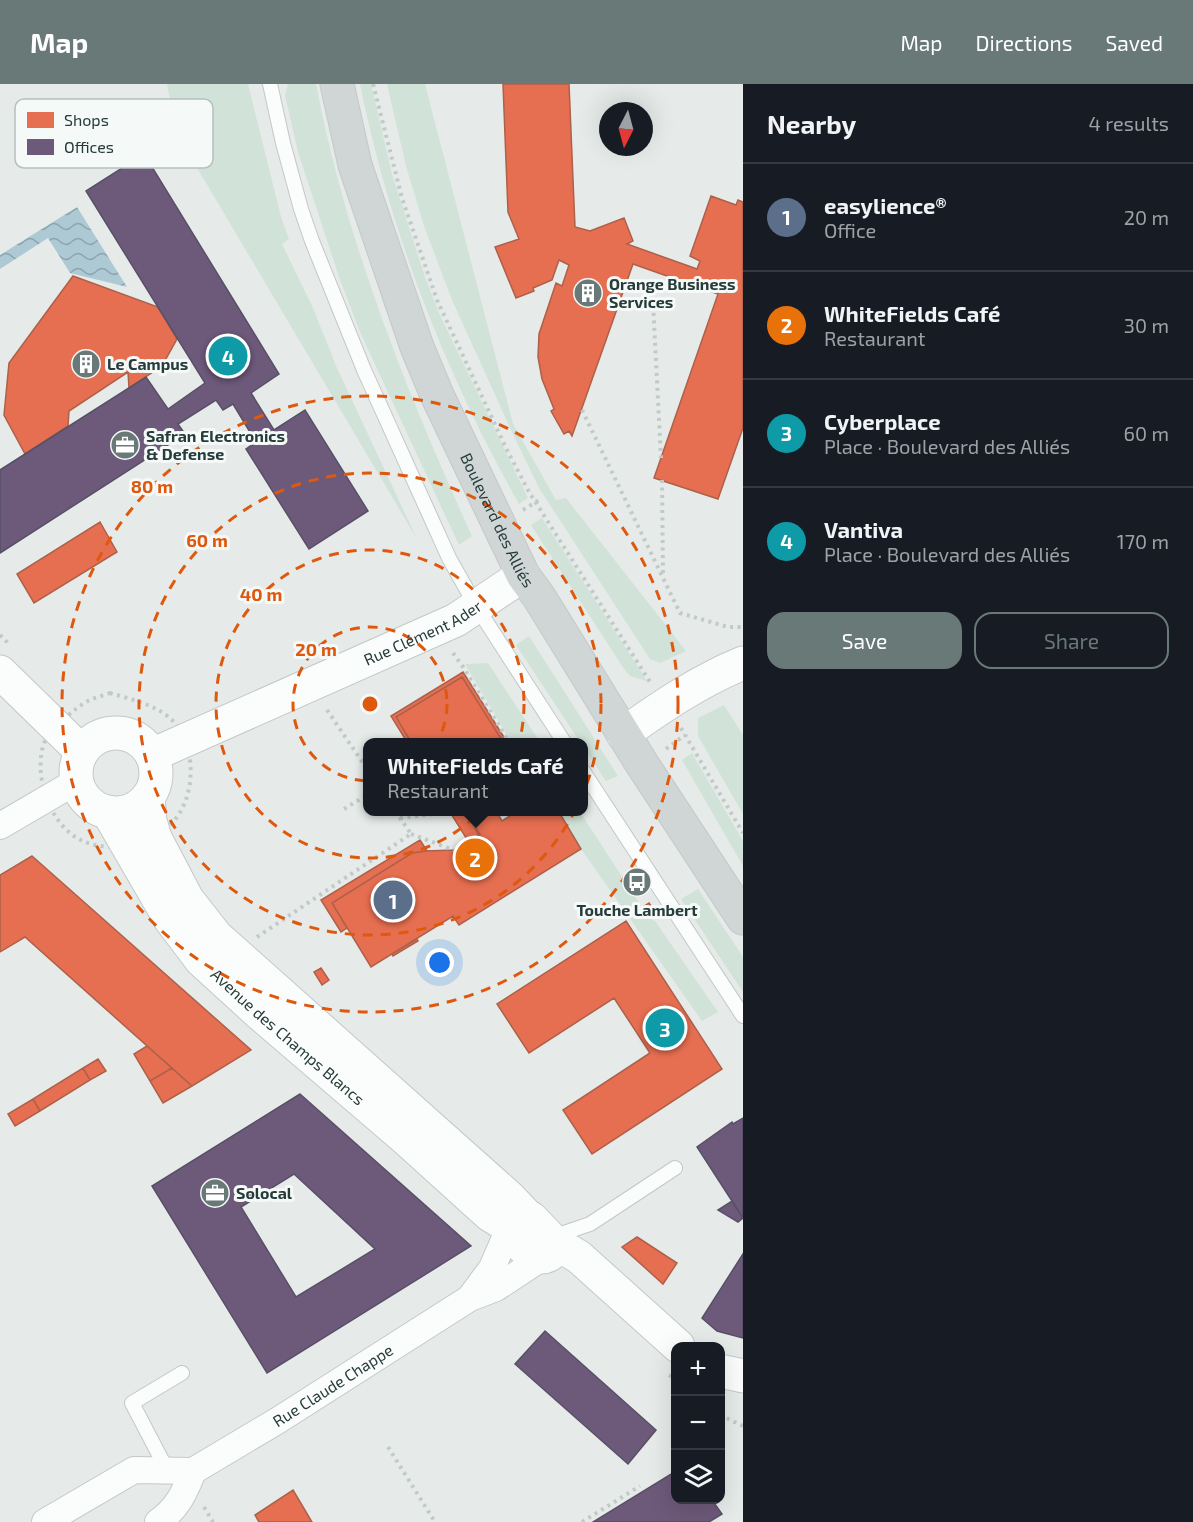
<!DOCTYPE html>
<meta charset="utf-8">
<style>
:root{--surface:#171b24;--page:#242831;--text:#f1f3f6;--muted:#9ea1a6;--line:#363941;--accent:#697977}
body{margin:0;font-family:"Exo 2",sans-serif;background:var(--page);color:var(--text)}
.controls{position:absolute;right:18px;bottom:18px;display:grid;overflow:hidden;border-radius:12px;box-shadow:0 6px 24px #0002}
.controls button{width:54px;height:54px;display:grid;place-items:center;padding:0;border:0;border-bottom:2px solid var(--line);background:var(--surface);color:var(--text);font:30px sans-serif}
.compass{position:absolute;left:599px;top:18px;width:54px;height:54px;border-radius:50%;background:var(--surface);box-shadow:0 6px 24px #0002;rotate:186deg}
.you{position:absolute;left:440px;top:879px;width:21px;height:21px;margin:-15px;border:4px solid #fff;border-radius:50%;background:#1a73e8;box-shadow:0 0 0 9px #1a73e833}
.badge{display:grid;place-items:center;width:39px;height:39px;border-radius:50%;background:var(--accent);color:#fff;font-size:20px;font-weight:700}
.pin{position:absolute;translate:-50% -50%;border:3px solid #fff;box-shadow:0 2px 6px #0006}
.popup{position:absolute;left:363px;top:654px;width:225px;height:78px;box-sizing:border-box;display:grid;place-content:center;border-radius:12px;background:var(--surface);filter:drop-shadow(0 2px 4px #0005);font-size:20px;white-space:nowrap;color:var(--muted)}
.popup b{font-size:22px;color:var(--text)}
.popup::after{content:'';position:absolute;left:50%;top:100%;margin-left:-12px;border:12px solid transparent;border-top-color:var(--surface)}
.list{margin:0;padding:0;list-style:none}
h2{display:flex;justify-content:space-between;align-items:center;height:78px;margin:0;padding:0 24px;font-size:26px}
h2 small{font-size:20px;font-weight:400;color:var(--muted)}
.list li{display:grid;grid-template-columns:39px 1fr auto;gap:18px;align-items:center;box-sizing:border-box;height:108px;padding:0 24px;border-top:2px solid var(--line)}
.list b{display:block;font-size:22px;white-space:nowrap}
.list p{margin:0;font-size:20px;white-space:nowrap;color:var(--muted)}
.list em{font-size:20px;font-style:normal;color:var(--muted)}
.actions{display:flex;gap:12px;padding:18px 24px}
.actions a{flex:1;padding:14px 0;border:2px solid var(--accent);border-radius:18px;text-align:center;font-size:21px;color:var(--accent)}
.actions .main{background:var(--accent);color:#fff}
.icon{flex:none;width:33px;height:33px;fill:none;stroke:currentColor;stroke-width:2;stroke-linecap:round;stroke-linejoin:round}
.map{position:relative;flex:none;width:743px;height:1438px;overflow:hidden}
header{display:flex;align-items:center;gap:36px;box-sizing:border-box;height:84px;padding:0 30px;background:var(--accent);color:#fff}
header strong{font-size:28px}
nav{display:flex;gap:33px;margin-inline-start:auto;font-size:21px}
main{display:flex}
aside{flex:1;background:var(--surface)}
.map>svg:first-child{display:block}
.green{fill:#d1e2d8}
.water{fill:url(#water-waves)}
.shops{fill:#e76f51;stroke:#ad604a;stroke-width:1.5}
.offices{fill:#6d597a;stroke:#585067;stroke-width:1.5;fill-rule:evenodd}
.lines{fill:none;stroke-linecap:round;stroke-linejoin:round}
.lane-casing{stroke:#c3c8c6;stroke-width:16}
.street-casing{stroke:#c3c8c6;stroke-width:28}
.secondary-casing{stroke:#c3c9c7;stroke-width:35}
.primary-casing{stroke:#c3c9c8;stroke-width:35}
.path{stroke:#c2cac9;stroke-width:4;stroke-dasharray:3 4.5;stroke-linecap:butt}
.lane{stroke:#fbfcfc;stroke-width:14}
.street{stroke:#fbfcfc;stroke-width:26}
.secondary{stroke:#fbfcfc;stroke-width:33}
.primary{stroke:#cfd6d5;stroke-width:33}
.ring{fill:none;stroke:#de580e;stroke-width:3;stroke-dasharray:10 8}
.labels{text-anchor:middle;stroke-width:6;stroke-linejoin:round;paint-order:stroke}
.poi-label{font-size:16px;font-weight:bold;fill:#263c3a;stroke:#f5f9f8;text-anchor:start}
.street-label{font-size:16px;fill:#263c3a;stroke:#f5f9f8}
.key{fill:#f5f9f8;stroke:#b7c0bf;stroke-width:1.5}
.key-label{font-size:16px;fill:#263c3a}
.centre{fill:#de580e;stroke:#f5f9f8;stroke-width:3}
.ring-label{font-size:18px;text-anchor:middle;font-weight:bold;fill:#de580e;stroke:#f5f9f8;stroke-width:6;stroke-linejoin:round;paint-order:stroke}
</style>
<header>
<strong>Map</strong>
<nav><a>Map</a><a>Directions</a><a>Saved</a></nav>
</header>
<main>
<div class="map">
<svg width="743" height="1438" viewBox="0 0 743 1438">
<defs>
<pattern id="water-waves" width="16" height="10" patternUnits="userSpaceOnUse" patternTransform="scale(1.5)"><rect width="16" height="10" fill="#acc9d4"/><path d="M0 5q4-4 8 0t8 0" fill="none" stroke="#8ca4ad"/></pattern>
</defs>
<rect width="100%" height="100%" fill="#e6ebe9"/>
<path class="green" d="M167 0H248L281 133 289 155 282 160 313 224 337 284 417 455 177 50Z
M288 0H316C346 157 406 307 472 452L459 461 360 248 339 193 298 68 285 11Z
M360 0H371L392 90 425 193 439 229 528 414 519 420C445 289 390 148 360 0Z
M387 0H425L513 340 556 416 566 414 686 567 660 579 650 575 539 404 511 346 452 216 425 145 406 82Z
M542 434 647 597 630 592 624 585 531 441Z
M529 552 618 692 606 697 583 663V658H580L516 561Z
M488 579 540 658H511L465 580Z
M724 621 743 651V730L698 652V634Z
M692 669 743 757V782L682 676Z
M555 728H580L649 834 655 837 718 928 702 937Z
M698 805 743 873V908L681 815Z"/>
<path class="water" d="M77 123 127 203 70 189 48 154 0 185V171Z"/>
<path class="shops" d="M503 0H569L575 143 590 147 624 134 633 157 627 160 697 185 700 177 690 172 711 112 736 121 738 116 743 118V344L718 415 654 394 718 210 633 180 572 352 569 347 564 350 551 327 554 325 542 295 538 273 539 250 556 199 562 202 569 181 559 176 552 196 533 204 534 207 516 214 495 163 519 155 508 128Z
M73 192 158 223 177 255 162 282 129 304 128 288 69 327 68 342 25 370 4 331 9 279Z
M100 438 117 468 34 519 17 490Z
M463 588 507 658H503L462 593 396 633 411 658H407L391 632Z
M462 593 503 658H411L396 633Z
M450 728H465L479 751 468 757Z
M466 728H497L502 737 516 728H559L581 765 459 841 453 832 371 883 332 819 412 769 425 767 454 766 480 750Z
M420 756 427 767 412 769 332 819 347 844 341 848 321 816Z
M32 772 251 966 192 1002 25 853 0 868V791Z
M649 819 656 829 650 832 643 823Z
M626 837 722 985 592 1070 563 1026 650 969 614 914 529 969 497 920Z
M417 855 418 857 393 872 392 870Z
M321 884 329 896 322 901 314 888Z
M147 962 172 984 150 997 134 970Z
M98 975 106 987 90 996 83 984Z
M83 984 90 996 40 1027 33 1015Z
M172 984 192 1002 163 1019 150 997Z
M33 1015 40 1027 15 1042 8 1030Z
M637 1153 677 1179 663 1200 622 1163Z
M293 1406 312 1438H259L255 1431Z"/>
<path class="offices" d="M144 70 279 290 251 309 274 346 305 326 368 427 309 465 246 365 256 358 233 320 223 326 216 316 178 340 185 350 0 469V386L146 293 168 325 205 299 86 107Z
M300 1010 471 1162 267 1289 152 1102ZM294 1090 375 1165 296 1213 241 1123Z
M743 1034V1134L697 1063 732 1038 733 1040Z
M732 1117 743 1134 738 1138 718 1126Z
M743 1170V1254L717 1247 702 1234Z
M545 1247 656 1346 628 1380 515 1280Z
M676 1387V1416H712L722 1430 709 1438H593Z"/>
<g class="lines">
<g class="lane-casing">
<path id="lane" d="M270 0 283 59 301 125 312 157 364 286 449 474 476 522 564 658
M583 687 743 932
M552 1153 590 1140 675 1084
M167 1386 132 1319 182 1289"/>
</g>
<g class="street-casing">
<g id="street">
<path d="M0 742 77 697"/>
<path d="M472 1211 492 1184 508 1147"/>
<path id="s1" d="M45 1438 134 1386 193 1387 277 1337 470 1214 496 1204 543 1173"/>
<path d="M158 1438C177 1425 185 1408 193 1387"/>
</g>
</g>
<g class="secondary-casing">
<g id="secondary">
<path d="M0 588 82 668"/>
<circle cx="116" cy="689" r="40"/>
<path d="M623 650C661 623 699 597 743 579"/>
<path id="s2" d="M152 671 456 536 523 491"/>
<path d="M148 713 150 737 155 754 187 815 216 852 510 1114 526 1131"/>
<path id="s3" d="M108 728 170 835 201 876 259 929 406 1055 490 1131 508 1142"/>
<path d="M554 1158C554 1164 554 1168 549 1171 534 1179 516 1157 508 1147V1138L512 1132 521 1130 531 1134 554 1158 579 1173 678 1262"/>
<path d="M720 1287 743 1292"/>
</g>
</g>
<g class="primary-casing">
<g id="primary">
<path id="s4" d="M337 0 355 81 417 263 437 311 523 491 539 513 642 680 743 834"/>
</g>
</g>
<path class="path" d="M373 0 402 114 437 216 506 364 529 408 650 598
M652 199 661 374
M582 326 680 529 728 543H743
M662 396 663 492
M523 426 539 416
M0 551 10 561
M453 569 463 583 509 658
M110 609C130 615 157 621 172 636 195 659 196 704 179 730 166 749 156 754 135 759 87 772 55 749 43 702 40 689 39 670 45 657 51 645 76 623 88 617 95 613 103 612 110 609Z
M327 626 367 685
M681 644 743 749
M666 665 685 651
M344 725 367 711
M400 734 450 728
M411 750 454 766
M257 853 411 750 396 728
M669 1291 676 1296
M720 1331 743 1342
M388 1363 435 1438
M204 1423 213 1438
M582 1438 640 1402"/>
<use href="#lane" class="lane"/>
<use href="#street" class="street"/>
<use href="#secondary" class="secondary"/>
<use href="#primary" class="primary"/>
</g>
<g class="ring">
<circle cx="370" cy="620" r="77"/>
<circle cx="370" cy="620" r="154"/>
<circle cx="370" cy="620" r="231"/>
<circle cx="370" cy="620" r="308"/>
</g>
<defs>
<g id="building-disc" transform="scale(1.5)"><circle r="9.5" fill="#697977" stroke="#f5f9f8"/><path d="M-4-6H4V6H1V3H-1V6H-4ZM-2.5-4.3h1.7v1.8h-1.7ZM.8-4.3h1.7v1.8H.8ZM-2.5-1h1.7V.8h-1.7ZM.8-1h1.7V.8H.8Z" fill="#fff"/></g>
<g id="office-disc" transform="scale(1.5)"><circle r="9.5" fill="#697977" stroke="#f5f9f8"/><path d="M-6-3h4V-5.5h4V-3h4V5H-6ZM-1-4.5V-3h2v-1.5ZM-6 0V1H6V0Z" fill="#fff"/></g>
<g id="bus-disc" transform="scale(1.5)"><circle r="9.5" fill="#697977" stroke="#f5f9f8"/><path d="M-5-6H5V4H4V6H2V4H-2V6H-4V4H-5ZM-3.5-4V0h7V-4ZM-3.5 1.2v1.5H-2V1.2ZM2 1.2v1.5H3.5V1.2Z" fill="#fff"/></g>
</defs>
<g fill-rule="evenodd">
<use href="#building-disc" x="588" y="209"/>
<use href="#building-disc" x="86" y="280"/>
<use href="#office-disc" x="125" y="361"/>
<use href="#bus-disc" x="637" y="798"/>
<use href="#office-disc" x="215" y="1109"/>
</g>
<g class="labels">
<g class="poi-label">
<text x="609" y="206">Orange Business<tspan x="609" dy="18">Services</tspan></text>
<text x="107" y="286">Le Campus</text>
<text x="146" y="358">Safran Electronics<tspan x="146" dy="18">&amp; Defense</tspan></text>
<text x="637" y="832" text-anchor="middle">Touche Lambert</text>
<text x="236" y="1115">Solocal</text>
</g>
<g class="street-label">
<text dy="6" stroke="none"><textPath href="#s4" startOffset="466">Boulevard des Alliés</textPath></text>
<text dy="6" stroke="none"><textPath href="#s2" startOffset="297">Rue Clément Ader</textPath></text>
<text dy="6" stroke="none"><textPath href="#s3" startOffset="291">Avenue des Champs Blancs</textPath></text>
<text dy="6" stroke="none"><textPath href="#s1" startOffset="326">Rue Claude Chappe</textPath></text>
</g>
</g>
<rect x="15" y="15" width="198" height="69" rx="9" class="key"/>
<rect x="27" y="28" width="27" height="16" fill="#e76f51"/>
<rect x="27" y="55" width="27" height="16" fill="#6d597a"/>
<g class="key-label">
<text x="64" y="42">Shops</text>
<text x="64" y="69">Offices</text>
</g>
<circle cx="370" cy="620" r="9" class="centre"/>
<g class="ring-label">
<text x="152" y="409">80 m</text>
<text x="207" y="463">60 m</text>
<text x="261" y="517">40 m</text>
<text x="316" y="572">20 m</text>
</g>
</svg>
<div class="controls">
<button>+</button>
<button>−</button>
<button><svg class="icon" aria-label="layers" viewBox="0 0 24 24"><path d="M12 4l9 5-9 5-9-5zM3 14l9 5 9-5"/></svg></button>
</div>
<svg class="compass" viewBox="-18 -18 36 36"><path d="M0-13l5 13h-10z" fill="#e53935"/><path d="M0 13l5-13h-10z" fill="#9ea1a6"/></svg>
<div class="you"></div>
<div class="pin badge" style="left:393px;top:816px;background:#5c6f8a">1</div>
<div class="pin badge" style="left:475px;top:774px;background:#e8710a">2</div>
<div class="popup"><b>WhiteFields Café</b>Restaurant</div>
<div class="pin badge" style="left:665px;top:944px;background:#0f9aa8">3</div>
<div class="pin badge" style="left:228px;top:272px;background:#0f9aa8">4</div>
</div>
<aside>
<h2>Nearby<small>4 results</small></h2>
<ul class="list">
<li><span class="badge" style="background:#5c6f8a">1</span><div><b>easylience®</b><p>Office</p></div><em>20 m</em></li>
<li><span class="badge" style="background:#e8710a">2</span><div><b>WhiteFields Café</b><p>Restaurant</p></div><em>30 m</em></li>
<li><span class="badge" style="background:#0f9aa8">3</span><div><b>Cyberplace</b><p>Place · Boulevard des Alliés</p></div><em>60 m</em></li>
<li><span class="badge" style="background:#0f9aa8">4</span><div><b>Vantiva</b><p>Place · Boulevard des Alliés</p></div><em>170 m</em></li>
</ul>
<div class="actions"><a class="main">Save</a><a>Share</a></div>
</aside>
</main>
